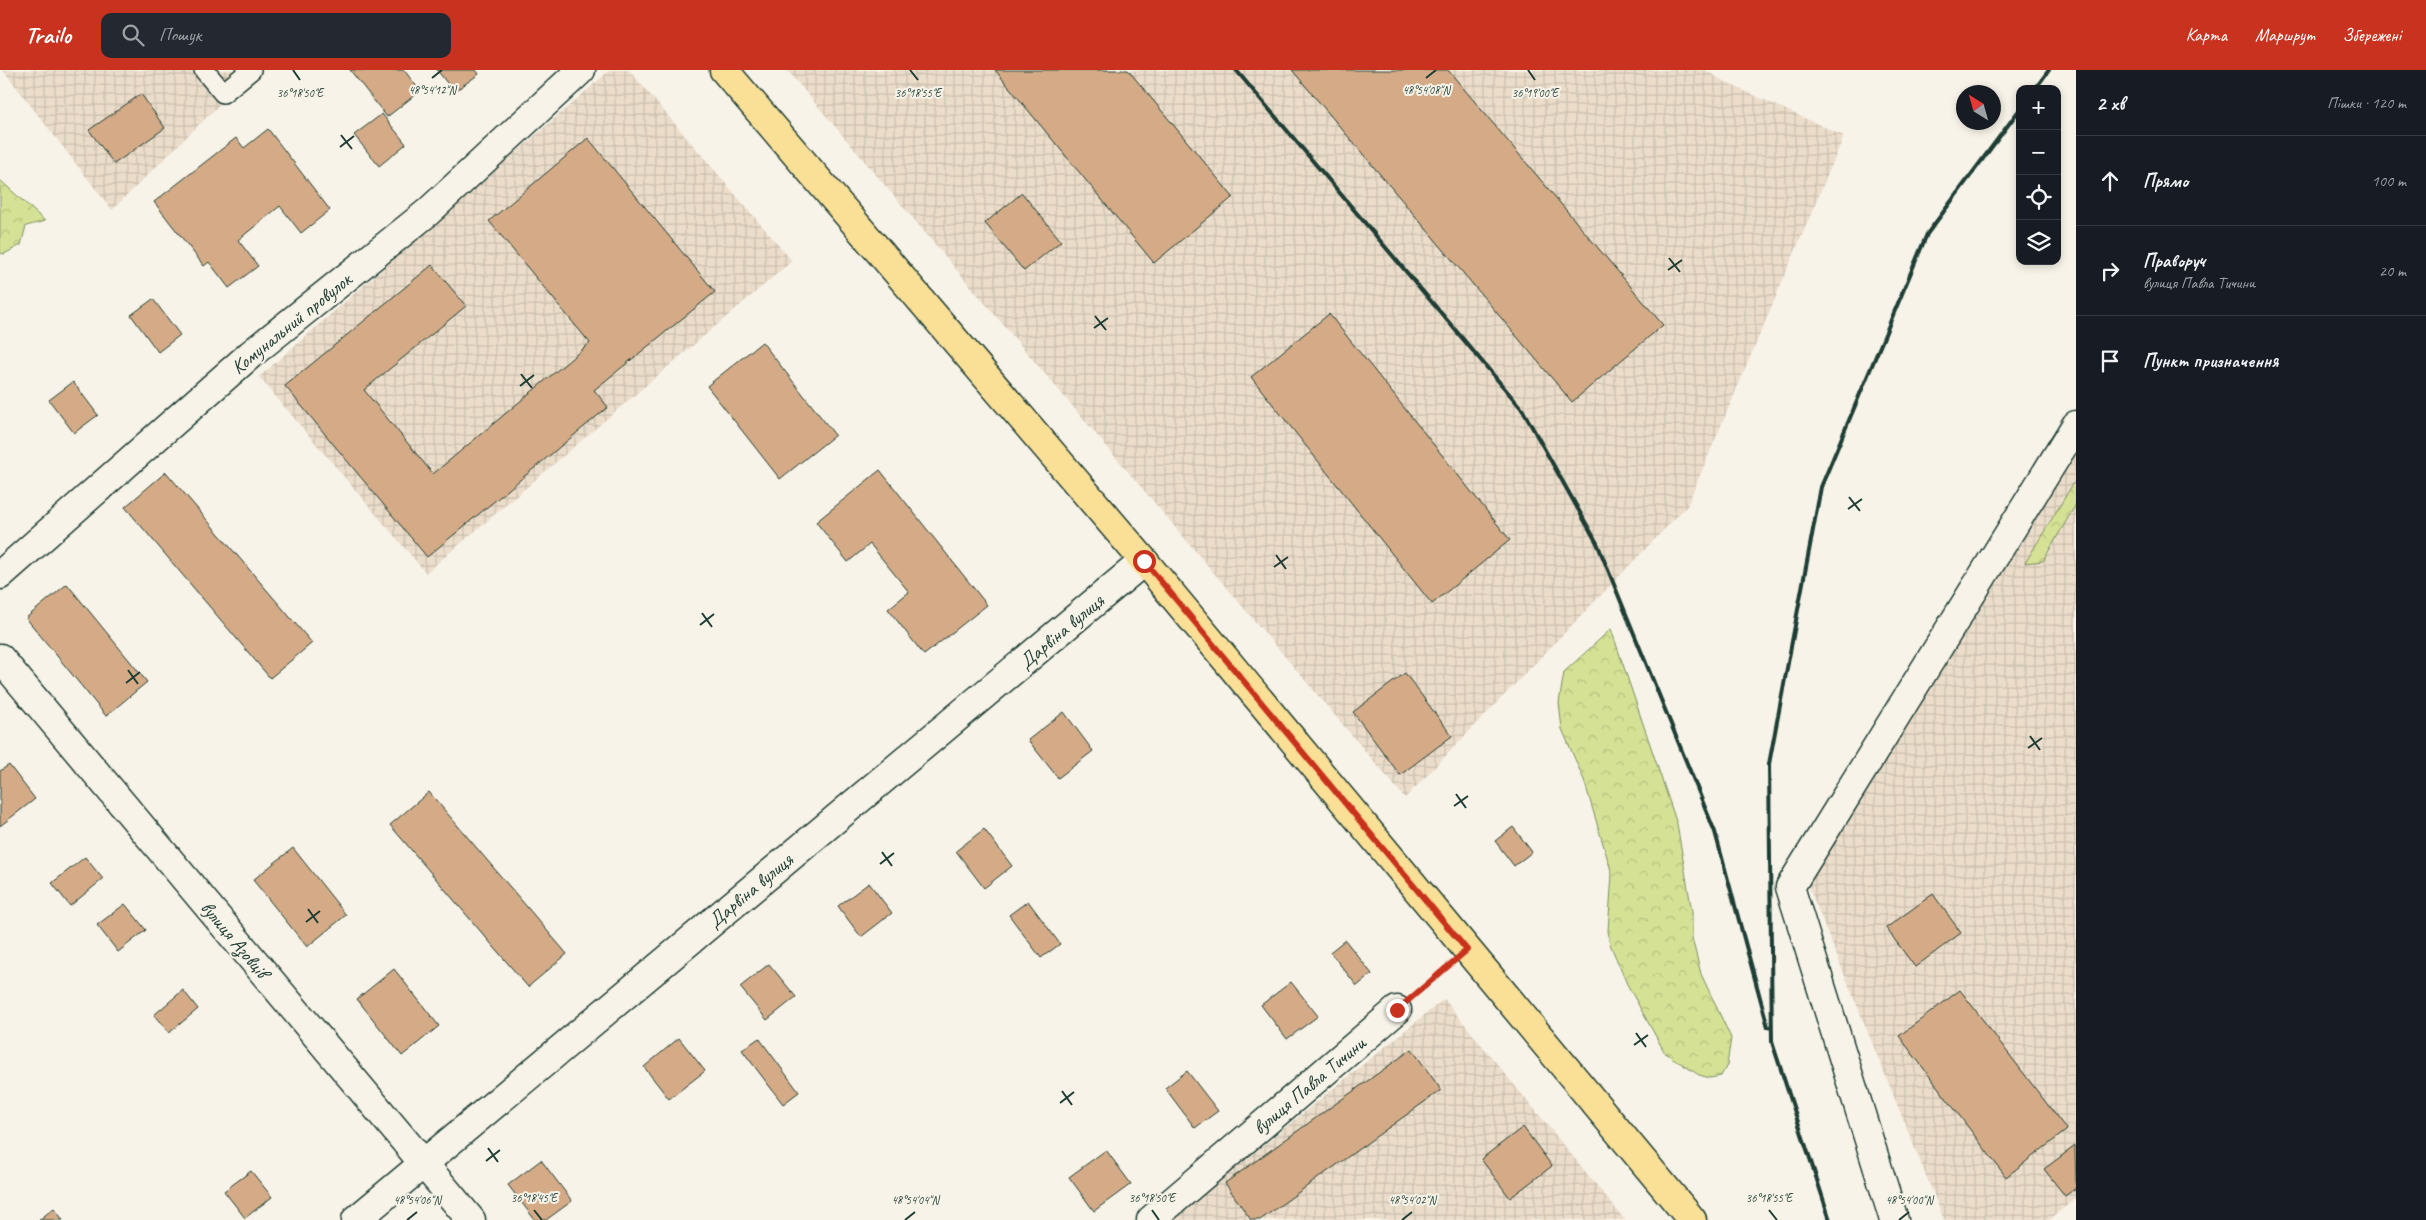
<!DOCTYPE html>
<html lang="uk">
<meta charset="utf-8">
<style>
:root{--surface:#171b24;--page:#242831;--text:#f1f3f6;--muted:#9ea1a6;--line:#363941;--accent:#c8321e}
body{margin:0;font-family:Caveat,sans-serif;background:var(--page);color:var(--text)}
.controls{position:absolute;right:15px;top:15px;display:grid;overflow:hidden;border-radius:10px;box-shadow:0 2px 8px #0003}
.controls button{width:45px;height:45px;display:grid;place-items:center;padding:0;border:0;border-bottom:1px solid var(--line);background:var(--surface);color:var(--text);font:25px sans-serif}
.compass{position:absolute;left:1956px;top:15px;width:45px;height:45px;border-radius:50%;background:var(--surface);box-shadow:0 2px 8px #0003;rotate:323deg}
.stop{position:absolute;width:15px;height:15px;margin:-11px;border:4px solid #c8321e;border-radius:50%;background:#fff}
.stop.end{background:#c8321e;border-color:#fff;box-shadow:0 1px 5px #0008}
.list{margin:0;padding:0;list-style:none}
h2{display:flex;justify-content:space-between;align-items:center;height:65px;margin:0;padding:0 20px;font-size:21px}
h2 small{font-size:16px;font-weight:400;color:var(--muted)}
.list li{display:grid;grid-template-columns:32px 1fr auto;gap:15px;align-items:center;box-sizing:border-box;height:90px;padding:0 20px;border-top:1px solid var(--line)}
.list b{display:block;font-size:19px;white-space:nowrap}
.list p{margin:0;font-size:16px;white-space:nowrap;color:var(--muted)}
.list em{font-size:16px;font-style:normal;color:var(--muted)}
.icon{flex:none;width:28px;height:28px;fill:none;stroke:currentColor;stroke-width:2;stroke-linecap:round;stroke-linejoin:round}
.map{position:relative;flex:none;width:2076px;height:1150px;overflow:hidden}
header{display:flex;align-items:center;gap:30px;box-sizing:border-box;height:70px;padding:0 25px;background:var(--accent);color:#fff}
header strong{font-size:24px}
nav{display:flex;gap:28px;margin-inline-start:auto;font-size:18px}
.search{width:350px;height:45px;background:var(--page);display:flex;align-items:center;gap:12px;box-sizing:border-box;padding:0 18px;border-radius:10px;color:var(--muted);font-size:19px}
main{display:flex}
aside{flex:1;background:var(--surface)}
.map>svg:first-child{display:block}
.industrial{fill:url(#industrial-grid)}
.forest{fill:url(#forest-crowns);stroke:#7a8f64}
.building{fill:#d4ab86;stroke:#1f3d34}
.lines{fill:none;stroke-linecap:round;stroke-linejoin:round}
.service-casing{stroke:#1f3d34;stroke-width:22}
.minor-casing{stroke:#1f3d34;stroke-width:31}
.primary-casing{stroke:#1f3d34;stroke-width:31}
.path{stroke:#1f3d34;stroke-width:3;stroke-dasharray:4 4;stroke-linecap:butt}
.service{stroke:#f7f3e8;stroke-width:19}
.minor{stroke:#f7f3e8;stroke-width:28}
.primary{stroke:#fadf96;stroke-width:28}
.rail{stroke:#1f3d34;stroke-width:4}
.route{stroke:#c8321e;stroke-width:6}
.ticks{fill:none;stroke:#1f3d34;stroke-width:2}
.labels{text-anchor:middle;stroke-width:4;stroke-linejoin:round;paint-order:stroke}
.street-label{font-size:20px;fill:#1f3d34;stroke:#f7f3e8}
.ticks-label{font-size:12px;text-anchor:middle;fill:#1f3d34;stroke:#f7f3e8;stroke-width:4;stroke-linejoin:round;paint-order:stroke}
</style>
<header>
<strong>Trailo</strong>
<div class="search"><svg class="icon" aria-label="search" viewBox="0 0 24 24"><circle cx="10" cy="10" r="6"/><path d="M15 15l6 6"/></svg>Пошук</div>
<nav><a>Карта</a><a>Маршрут</a><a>Збережені</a></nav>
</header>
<main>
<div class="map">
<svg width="2076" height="1150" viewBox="0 0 2076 1150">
<defs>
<pattern id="industrial-grid" width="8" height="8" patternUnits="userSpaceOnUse" patternTransform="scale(1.25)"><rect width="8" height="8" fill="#ecddcb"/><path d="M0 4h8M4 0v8" fill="none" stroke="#cabfaf"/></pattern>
<pattern id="forest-crowns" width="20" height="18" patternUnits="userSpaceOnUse" patternTransform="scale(1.25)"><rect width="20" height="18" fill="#d5e194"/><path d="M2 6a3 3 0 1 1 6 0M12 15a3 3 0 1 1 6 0" fill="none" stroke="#b6c280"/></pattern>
</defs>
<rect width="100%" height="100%" fill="#f7f3e8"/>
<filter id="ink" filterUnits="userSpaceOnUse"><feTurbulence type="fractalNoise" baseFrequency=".02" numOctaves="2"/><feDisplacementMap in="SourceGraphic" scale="10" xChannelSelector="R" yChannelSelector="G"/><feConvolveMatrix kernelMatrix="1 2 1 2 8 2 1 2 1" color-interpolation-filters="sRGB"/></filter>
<g filter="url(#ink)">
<path class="industrial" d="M3 0H255L112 140Z
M610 0H629L792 191 426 503 259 307Z
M787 0H1705L1729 14 1844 66 1687 436 1405 728Z
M2076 370V1128L2049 1150H1944L1808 815Z
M1444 929 1625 1150H1171Z"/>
<path class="forest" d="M0 110 45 151 26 156 21 175 4 184 0 183Z
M2076 409V434L2043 491 2025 493Z
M1611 559 1677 754 1692 842V868L1701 904 1731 968 1727 995 1721 1006 1710 1008 1699 1005 1665 983 1627 914 1610 874 1608 861 1612 804 1584 710 1562 659 1559 633 1564 602Z"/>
<path class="building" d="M350 0H404L420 21 387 47Z
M437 0H476L479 4 454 22Z
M995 0H1128L1233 127 1154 193Z
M1292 0H1448L1663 255 1572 332Z
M141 24 165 58 114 94 89 60Z
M382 44 406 74 379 96 354 65Z
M268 59 330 140 301 163 280 136 238 170 258 196 229 218 209 192 204 196 154 132 236 68 244 78Z
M588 68 715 222 594 320 608 337 427 487 285 316 432 195 466 236 364 320 433 404 590 273 489 151Z
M1022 123 1061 171 1024 201 985 153Z
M153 229 180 265 158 282 131 245Z
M1329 244 1510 470 1432 534 1251 307Z
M762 272 835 365 780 409 707 316Z
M73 312 98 345 74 363 49 330Z
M880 400 987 535 924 585 888 539 909 522 870 474 848 492 816 452Z
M166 402 312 573 270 608 125 437Z
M67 514 147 612 106 646 26 548Z
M1405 603 1452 666 1400 705 1353 642Z
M1064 642 1093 681 1058 708 1028 670Z
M9 695 35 729 0 756V701Z
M429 722 567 884 528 917 390 755Z
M1513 757 1532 782 1514 796 1495 771Z
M984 759 1012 796 984 818 956 781Z
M293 778 346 845 307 877 253 810Z
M85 787 103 809 70 836 52 813Z
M869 813 892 843 861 867 838 836Z
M1933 824 1961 863 1915 897 1886 858Z
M1028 831 1060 874 1041 888 1009 845Z
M125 834 146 860 118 882 97 855Z
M1345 870 1372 904 1357 916 1330 882Z
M769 894 796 927 767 950 740 917Z
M394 899 439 956 402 986 357 929Z
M1291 912 1318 946 1287 969 1261 935Z
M183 920 198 939 169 963 154 945Z
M1960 920 2067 1060 2006 1107 1899 966Z
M679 968 705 1001 669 1029 644 997Z
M759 968 799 1022 783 1034 742 980Z
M1412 979 1441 1020 1260 1150H1251L1225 1113Z
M1187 1001 1218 1041 1195 1058 1165 1018Z
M1523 1057 1552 1096 1510 1128 1481 1089Z
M2075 1076 2076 1118 2065 1126 2044 1099Z
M1106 1080 1131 1114 1094 1141 1069 1107Z
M541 1090 572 1131 546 1150H535L508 1115Z
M251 1101 272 1127 245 1148 224 1121Z
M54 1138 63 1150H39Z"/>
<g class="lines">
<g class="service-casing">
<path id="service" d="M204 0 223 23 251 0"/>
</g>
<g class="minor-casing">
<path id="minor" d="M0 505 251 284 428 142 581 0
M0 588 471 1150
M356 1150 1144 491
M1151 1150 1397 940
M1894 1150 1790 817 2076 355"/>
</g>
<g class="primary-casing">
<path id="primary" d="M724 0 1144 491 1692 1150"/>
</g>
<path class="path" d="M1420 921 1445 898"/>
<use href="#service" class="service"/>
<use href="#minor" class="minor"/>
<use href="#primary" class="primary"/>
<path class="rail" d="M1236 0 1522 339 1597 473 1715 762 1768 957
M2035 19 2049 0
M1830 1150 1772 972 1769 694 1821 417 1927 164 2020 39"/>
</g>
</g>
<g class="lines" filter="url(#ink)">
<path class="route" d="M1144 491 1467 880 1397 940"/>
</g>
<path class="ticks" d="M293 0 300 10M910 0 918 10M1528 0 1535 10M432 8 442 0M1426 8 1436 0M341 65 352 79M340 77 354 66M1669 188 1680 202M1668 200 1682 190M1095 246 1106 260M1094 258 1108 248M521 304 532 318M520 316 534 305M1849 427 1860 441M1848 439 1862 429M1276 485 1286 499M1274 497 1288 487M702 543 712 557M700 555 714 544M128 600 138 614M126 613 140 602M2030 666 2040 680M2028 678 2042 668M1456 724 1466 738M1454 736 1468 726M882 782 892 796M880 794 894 783M308 839 318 853M306 852 320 841M1636 963 1646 977M1634 975 1648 965M1062 1021 1072 1035M1060 1033 1074 1022M488 1078 498 1092M486 1091 500 1080M534 1140 542 1150M1152 1140 1159 1150M1769 1140 1777 1150M407 1150 417 1142M905 1150 915 1142M1402 1150 1412 1142M1899 1150 1909 1142"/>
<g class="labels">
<g class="street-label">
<text transform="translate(291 253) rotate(-39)" y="7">Комунальний провулок</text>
<text transform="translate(1061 561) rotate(-40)" y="7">Дарвіна вулиця</text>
<text transform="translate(750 820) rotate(-40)" y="7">Дарвіна вулиця</text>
<text transform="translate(235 869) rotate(50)" y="7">вулиця Азовців</text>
<text transform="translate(1309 1015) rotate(-40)" y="7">вулиця Павла Тичини</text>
</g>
</g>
<g class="ticks-label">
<text x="432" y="24">48°54'12"N</text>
<text x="1426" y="24">48°54'08"N</text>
<text x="300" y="27">36°18'50"E</text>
<text x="918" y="27">36°18'55"E</text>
<text x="1535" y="27">36°19'00"E</text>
<text x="534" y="1132">36°18'45"E</text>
<text x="1152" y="1132">36°18'50"E</text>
<text x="1769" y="1132">36°18'55"E</text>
<text x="417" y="1134">48°54'06"N</text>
<text x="915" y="1134">48°54'04"N</text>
<text x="1412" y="1134">48°54'02"N</text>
<text x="1909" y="1134">48°54'00"N</text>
</g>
</svg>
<div class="controls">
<button>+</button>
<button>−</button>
<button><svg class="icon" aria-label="locate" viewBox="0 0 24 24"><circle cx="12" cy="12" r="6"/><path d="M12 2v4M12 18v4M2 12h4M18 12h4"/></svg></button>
<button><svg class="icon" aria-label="layers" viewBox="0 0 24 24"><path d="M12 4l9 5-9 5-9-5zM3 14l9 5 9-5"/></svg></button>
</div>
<svg class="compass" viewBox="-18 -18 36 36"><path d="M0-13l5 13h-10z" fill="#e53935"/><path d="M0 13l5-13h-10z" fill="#9ea1a6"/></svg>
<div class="stop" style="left:1144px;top:491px"></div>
<div class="stop end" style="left:1397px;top:940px"></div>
</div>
<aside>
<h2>2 хв<small>Пішки · 120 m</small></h2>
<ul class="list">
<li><svg class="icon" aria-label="ahead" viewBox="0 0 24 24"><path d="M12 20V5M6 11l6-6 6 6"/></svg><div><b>Прямо</b></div><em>100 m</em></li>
<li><svg class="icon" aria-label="right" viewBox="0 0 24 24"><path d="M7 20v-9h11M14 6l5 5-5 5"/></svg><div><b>Праворуч</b><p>вулиця Павла Тичини</p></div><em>20 m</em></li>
<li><svg class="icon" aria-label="arrive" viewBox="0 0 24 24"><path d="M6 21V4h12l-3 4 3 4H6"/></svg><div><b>Пункт призначення</b></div></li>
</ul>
</aside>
</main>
